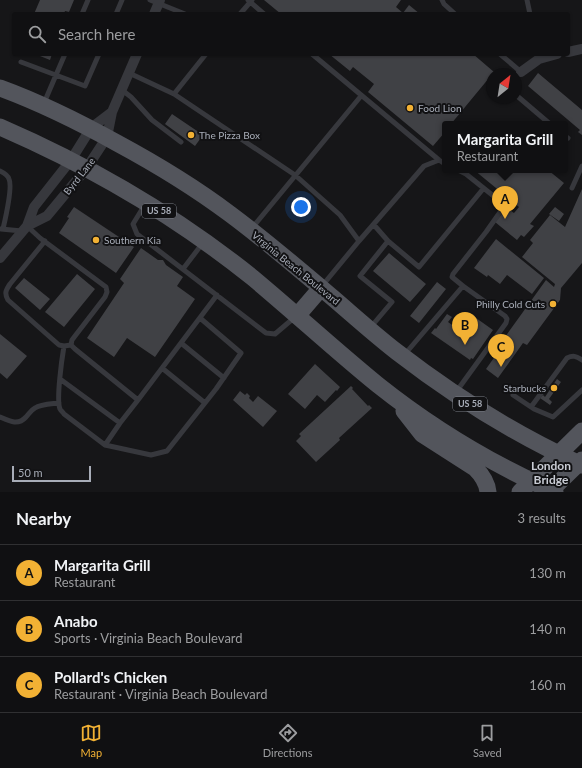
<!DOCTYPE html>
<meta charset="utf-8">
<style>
:root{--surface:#101012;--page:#1e1e20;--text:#f1f3f6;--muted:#9c9d9f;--line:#303032;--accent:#f2b134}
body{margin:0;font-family:Lato,sans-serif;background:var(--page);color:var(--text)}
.compass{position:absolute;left:486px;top:68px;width:36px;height:36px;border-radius:50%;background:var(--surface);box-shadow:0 1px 3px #0004;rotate:30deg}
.scale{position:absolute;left:12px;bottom:10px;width:79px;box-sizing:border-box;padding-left:4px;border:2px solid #a8adb8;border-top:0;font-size:11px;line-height:14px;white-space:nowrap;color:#a8adb8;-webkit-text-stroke:3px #111113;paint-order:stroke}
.you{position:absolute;left:301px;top:207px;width:14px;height:14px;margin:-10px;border:3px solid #fff;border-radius:50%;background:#1a73e8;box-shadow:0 0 0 6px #1a73e833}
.badge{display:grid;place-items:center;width:26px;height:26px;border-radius:50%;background:var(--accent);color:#111;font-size:13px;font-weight:700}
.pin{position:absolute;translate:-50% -33px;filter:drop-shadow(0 1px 2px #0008)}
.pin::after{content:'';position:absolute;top:21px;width:14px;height:12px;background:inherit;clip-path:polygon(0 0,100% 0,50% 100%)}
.popup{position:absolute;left:442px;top:121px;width:126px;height:52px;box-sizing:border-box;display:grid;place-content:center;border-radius:4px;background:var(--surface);filter:drop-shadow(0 1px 3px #0005);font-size:13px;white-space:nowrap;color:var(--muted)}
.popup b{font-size:15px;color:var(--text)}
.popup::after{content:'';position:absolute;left:50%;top:100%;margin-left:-8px;border:8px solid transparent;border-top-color:var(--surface)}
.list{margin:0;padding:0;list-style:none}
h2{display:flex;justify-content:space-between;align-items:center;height:52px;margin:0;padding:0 16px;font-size:17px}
h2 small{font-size:13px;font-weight:400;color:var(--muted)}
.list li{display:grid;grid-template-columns:26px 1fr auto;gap:12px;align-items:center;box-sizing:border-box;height:56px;padding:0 16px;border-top:1px solid var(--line)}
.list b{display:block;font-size:15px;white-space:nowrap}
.list p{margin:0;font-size:13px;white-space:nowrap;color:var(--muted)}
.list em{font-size:13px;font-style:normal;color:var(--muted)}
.icon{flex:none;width:22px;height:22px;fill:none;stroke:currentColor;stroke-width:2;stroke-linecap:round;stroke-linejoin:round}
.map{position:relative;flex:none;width:582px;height:492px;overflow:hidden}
.search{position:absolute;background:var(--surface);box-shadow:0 1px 3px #0004;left:12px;right:12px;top:12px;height:44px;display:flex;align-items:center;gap:10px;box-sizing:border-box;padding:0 14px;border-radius:4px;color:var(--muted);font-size:15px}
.sheet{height:220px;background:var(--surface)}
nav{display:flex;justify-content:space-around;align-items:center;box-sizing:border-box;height:56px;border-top:1px solid var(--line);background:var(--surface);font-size:11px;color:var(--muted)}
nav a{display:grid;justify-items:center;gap:2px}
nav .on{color:var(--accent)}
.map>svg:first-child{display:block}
.building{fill:#404145}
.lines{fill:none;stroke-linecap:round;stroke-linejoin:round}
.service{stroke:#37383d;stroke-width:5}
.minor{stroke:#37383d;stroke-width:10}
.primary{stroke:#53555c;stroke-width:17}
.poi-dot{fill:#f2b134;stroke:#111113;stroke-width:1.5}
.labels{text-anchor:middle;stroke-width:4;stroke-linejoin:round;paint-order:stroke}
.shield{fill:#111113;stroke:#7b7e86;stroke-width:1}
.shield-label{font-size:9px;font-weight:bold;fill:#a8adb8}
.poi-label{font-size:10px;fill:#a8adb8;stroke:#111113;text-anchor:start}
.street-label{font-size:10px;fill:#a8adb8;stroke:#111113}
.quarter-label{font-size:12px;font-weight:bold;fill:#c9ccd4;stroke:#111113}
</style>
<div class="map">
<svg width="582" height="492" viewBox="0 0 582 492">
<rect width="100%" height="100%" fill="#161618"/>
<path class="building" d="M40 0H74L69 12 65 11 64 14H34Z
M264 0H401L396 7 403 13 409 5 420 14H281Z
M35 54H52L50 60Z
M329 54H473L494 72 451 124H445V132L433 146 368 92 374 84 353 67 350 71Z
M538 73 582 110V135L578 132 580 130 528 86Z
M172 114 203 135 195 146 165 124Z
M474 170H548L564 183 530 224 534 226 524 237 521 235 517 240 495 222 507 208 514 213 519 207Z
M582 189V263L561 288 560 300 527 345 523 343 498 378 486 369 503 345 500 344 546 280 554 287 555 284 522 257 533 243 530 240 550 215 565 227Z
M74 207 134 247 116 273 59 233 69 218 67 217Z
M555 207 564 214 559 221 549 214Z
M496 239 544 278 532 294 507 275 500 284 488 275 487 277 474 268Z
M141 248 158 260H163L166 265 183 277 177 286 195 299 155 357 127 338 114 357 87 338 124 283 120 279Z
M389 253 426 284 410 302 373 271Z
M77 274 95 289 64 327 45 312Z
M24 278 50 299 40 310 15 288Z
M437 282 446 289 419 323 410 316Z
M469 313 493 330 473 359 471 358 470 360 431 333 435 328 436 329 447 314 452 317 448 322 455 327 459 320 461 321 463 318 465 319Z
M0 334 27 356 7 379 0 373Z
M315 364 340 387 337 391 336 390 325 402 317 395 305 409 288 394Z
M557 379 561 382 549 399 552 402 550 405 540 398 543 395 545 397Z
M351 386 353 388 352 389 368 406 369 405 372 408 339 438 340 440 316 462 296 441 301 436 299 434Z
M240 391 245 395 247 393 250 396 249 398 253 402 258 396 277 411 263 427 233 400Z"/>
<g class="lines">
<path class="service" d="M150 0 185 14
M248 0 264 14
M442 0 444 4 455 14
M527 0 530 14
M82 14 88 0
M116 14 122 0
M240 14 252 0
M312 54 439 160 445 164
M500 54 521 72
M21 62 85 86 99 54
M129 73 174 94 295 175 340 215 359 241
M122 90 131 97 152 120 181 142
M174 94 206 54
M516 95 550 124
M44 103 65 54
M565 136 568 138
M0 171C4 173 8 175 9 179 13 187 5 220 3 229
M572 188 582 166
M144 206 133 224 137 234 266 333 275 334 295 317
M27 226 40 238 106 287 107 292 105 297 75 336 72 340 71 345 75 349 138 400 217 295
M252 228 361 96
M1 229 22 231
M45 241 10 284C6 290 4 293 8 300L59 345 64 346 71 345
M388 241 419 267 483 189
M183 269 202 244
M322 286 359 241 424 166 439 160
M370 328 392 302 360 276 388 241 374 225
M181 343 224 378
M64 346C62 358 56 400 60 409 61 411 63 412 64 414L105 445 120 423 138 400
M405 354 463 286 452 277 453 274 486 232 503 208V205L501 202 466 174 458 170
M162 368 205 403
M60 379 120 423
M456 392 506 323 507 319 505 316 463 286
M513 395 534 409 553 417 582 390
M531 407 567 358C573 355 576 356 582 360
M0 417C9 421 18 426 26 417 29 414 31 410 35 408 41 404 51 404 59 403
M105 445 151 455 167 451 216 389 241 353 200 318"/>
<path class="minor" d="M154 14 160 0
M568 52 582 49
M521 72 539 59 557 54
M27 226 47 216 86 169 107 137 112 112 137 54
M0 258 27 226 34 207 71 160 91 128 112 112"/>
<path class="primary" d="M0 88C41 103 79 122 117 143 156 164 194 187 230 214 265 240 299 269 333 298 354 316 375 335 397 352 454 396 516 435 582 465
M0 127C90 166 176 216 253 278 295 313 335 350 378 385 432 428 492 464 555 492
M297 316 321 288
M404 411 422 434 475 468C482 475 487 482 488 492
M520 492 582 431
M549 492 582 460"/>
</g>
<g class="poi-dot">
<circle cx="410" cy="108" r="4"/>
<circle cx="191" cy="135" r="4"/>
<circle cx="96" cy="240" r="4"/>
<circle cx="553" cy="304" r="4"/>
<circle cx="554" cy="388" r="4"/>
</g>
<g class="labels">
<g class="shield">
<rect x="142" y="204" width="34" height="14" rx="3"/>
<rect x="453" y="397" width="34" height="14" rx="3"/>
</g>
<g class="shield-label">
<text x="159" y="214">US 58</text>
<text x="470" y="407">US 58</text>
</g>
<g class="poi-label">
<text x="418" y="112">Food Lion</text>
<text x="199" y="139">The Pizza Box</text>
<text x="104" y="244">Southern Kia</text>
<text x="545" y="308" text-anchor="end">Philly Cold Cuts</text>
<text x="546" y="392" text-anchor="end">Starbucks</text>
</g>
<g class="street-label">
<text transform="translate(79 176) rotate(-52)" y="4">Byrd Lane</text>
<text transform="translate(296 268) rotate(39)" y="4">Virginia Beach Boulevard</text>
</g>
<g class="quarter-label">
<text x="551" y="470">London<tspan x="551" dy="14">Bridge</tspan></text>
</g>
</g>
</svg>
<svg class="compass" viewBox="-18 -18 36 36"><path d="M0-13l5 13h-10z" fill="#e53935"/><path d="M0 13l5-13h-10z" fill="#9c9d9f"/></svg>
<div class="scale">50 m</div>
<div class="you"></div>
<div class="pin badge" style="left:505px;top:219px">A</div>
<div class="popup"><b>Margarita Grill</b>Restaurant</div>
<div class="pin badge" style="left:465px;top:345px">B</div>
<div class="pin badge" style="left:501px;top:367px">C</div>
<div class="search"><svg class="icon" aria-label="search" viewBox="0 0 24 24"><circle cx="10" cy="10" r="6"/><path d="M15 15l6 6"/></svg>Search here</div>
</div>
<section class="sheet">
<h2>Nearby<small>3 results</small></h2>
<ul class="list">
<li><span class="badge">A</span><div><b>Margarita Grill</b><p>Restaurant</p></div><em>130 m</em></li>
<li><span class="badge">B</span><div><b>Anabo</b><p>Sports · Virginia Beach Boulevard</p></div><em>140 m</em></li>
<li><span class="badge">C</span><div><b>Pollard's Chicken</b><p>Restaurant · Virginia Beach Boulevard</p></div><em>160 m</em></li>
</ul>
</section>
<nav>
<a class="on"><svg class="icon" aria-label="map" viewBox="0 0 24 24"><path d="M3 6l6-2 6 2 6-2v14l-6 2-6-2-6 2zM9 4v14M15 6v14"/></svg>Map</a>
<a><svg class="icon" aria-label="directions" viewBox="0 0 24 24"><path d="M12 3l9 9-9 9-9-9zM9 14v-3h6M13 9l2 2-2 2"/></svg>Directions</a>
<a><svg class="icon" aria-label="saved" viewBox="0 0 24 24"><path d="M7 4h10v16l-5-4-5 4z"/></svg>Saved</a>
</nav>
